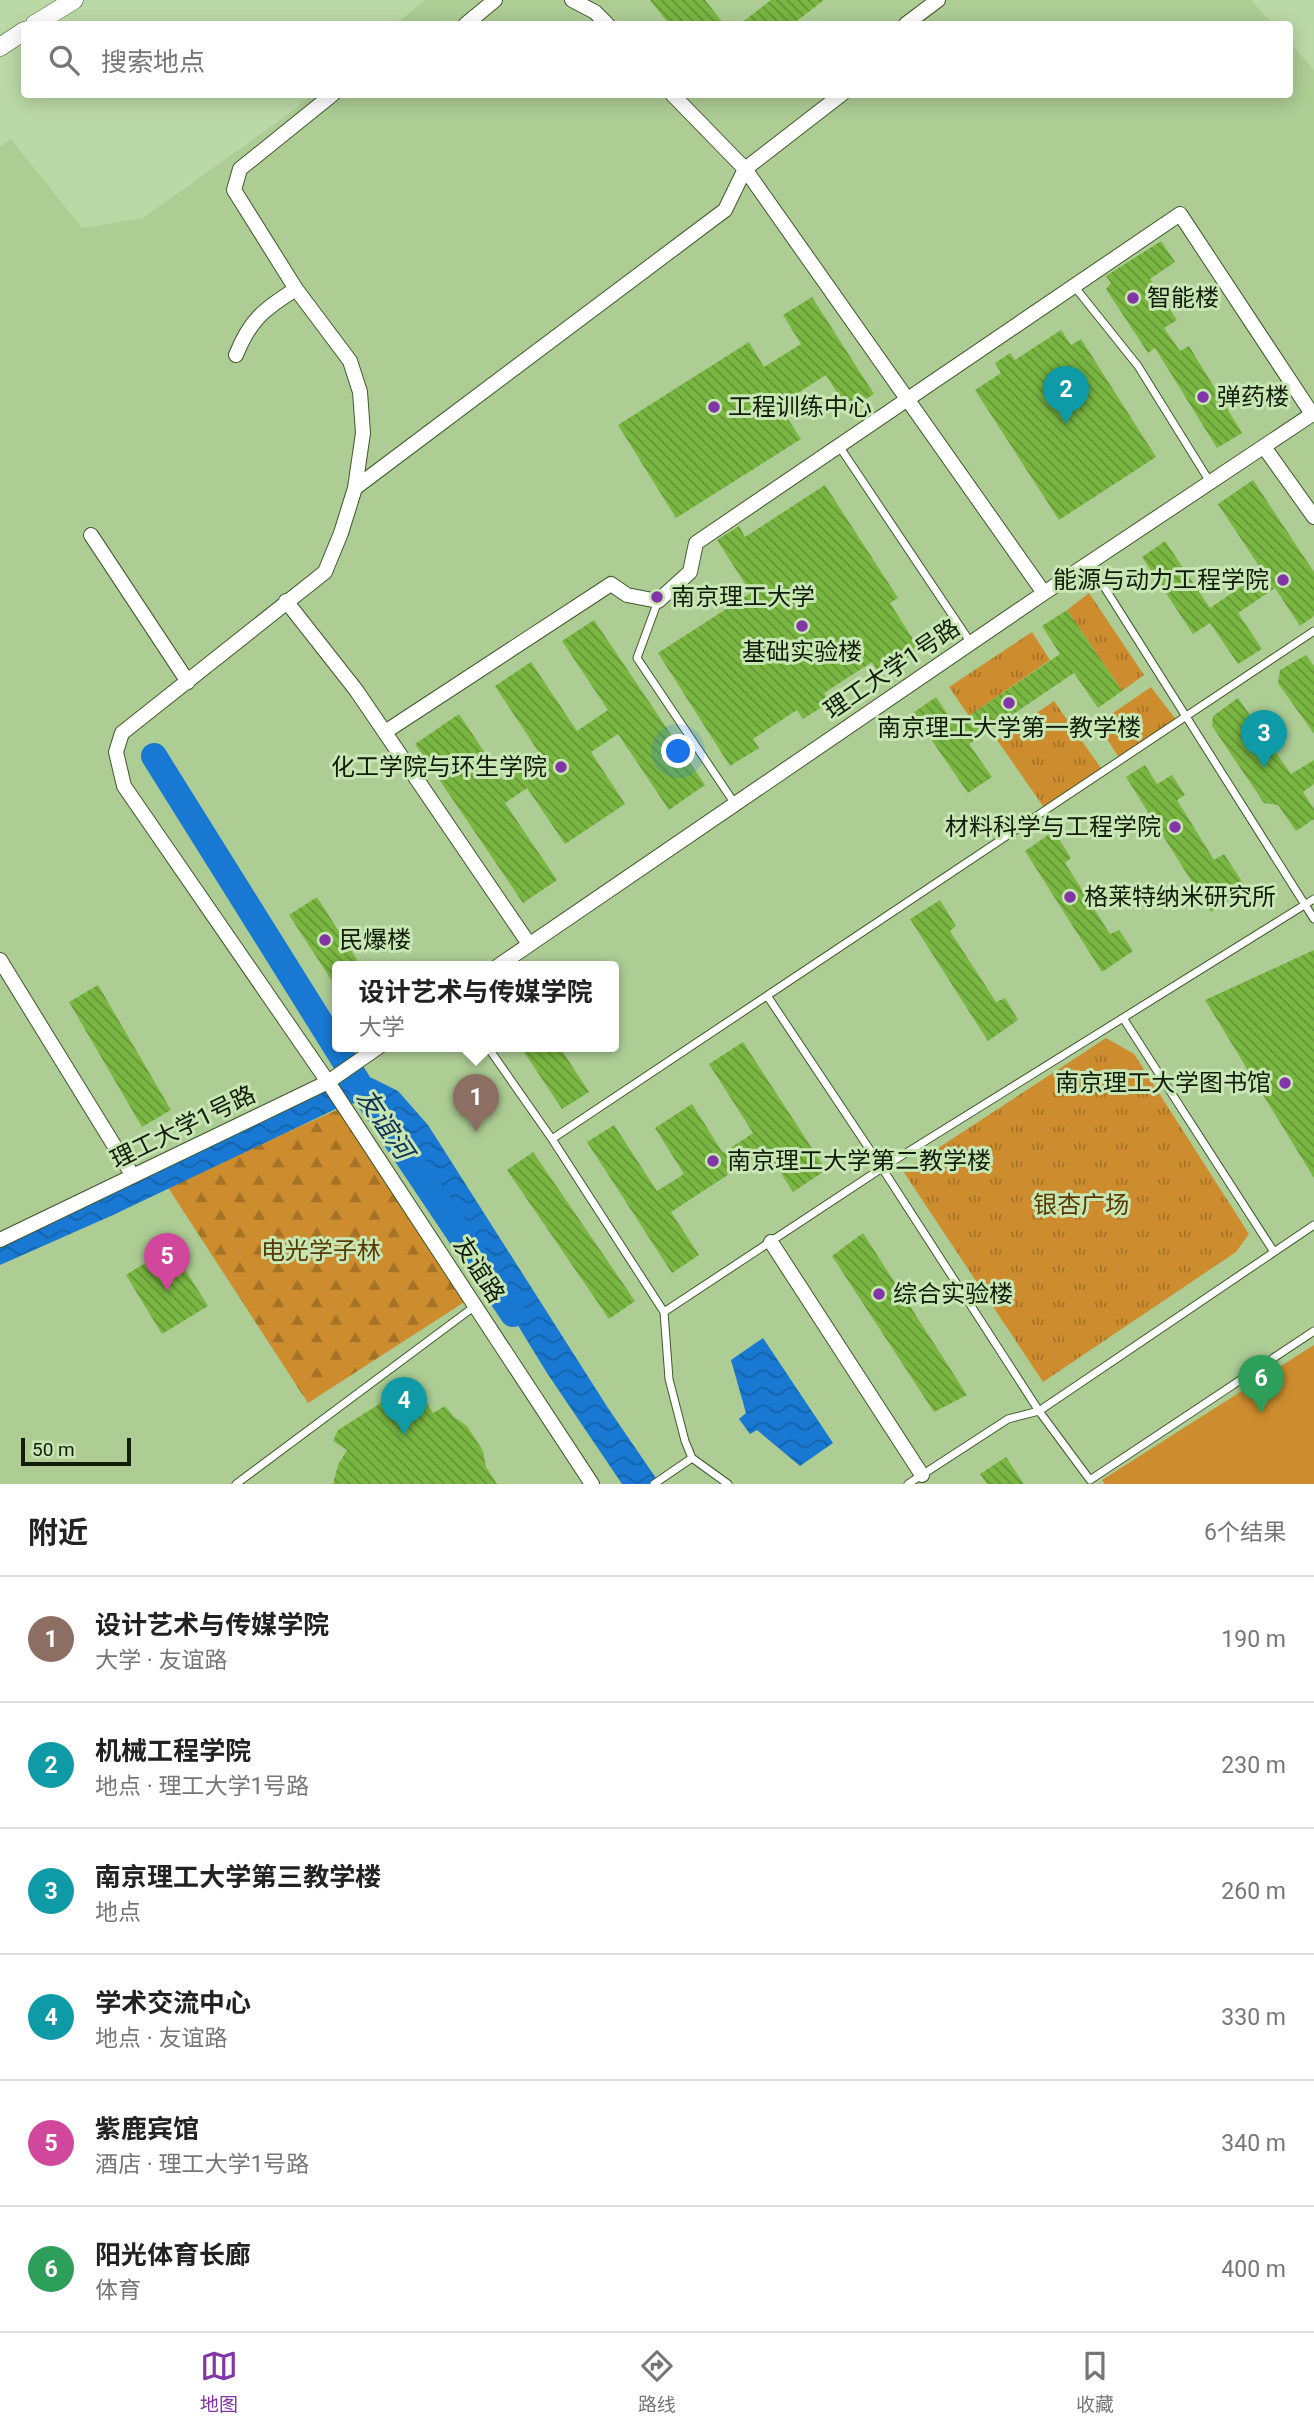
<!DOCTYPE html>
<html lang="zh">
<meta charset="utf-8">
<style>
:root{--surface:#fff;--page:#f6f6f6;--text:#222;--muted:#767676;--line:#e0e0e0;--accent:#8235a6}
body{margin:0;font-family:Roboto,"Noto Sans SC",sans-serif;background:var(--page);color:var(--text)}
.scale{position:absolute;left:21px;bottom:18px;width:110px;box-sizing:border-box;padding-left:7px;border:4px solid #111c09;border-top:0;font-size:19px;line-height:24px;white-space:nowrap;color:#111c09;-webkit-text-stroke:5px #c8e6b3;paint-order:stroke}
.you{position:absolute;left:679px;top:752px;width:24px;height:24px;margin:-18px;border:5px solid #fff;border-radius:50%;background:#1a73e8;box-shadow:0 0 0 10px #1a73e833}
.badge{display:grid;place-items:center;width:46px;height:46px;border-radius:50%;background:var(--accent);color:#fff;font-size:23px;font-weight:700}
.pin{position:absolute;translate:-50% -58px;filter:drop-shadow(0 2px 4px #0008)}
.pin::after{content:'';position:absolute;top:37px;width:24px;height:21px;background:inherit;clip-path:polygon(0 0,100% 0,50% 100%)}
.popup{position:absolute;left:332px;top:961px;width:287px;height:91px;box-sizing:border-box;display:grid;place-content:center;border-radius:7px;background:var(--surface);filter:drop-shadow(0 2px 5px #0005);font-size:23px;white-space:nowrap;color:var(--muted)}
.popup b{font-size:26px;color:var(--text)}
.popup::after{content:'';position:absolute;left:50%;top:100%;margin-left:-14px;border:14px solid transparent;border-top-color:var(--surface)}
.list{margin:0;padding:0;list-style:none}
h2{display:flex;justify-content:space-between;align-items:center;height:91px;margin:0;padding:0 28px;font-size:30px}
h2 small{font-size:23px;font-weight:400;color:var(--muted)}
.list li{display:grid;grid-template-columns:46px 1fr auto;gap:21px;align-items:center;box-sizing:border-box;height:126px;padding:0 28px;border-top:2px solid var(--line)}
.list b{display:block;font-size:26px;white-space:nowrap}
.list p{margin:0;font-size:23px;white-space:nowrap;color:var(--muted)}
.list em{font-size:23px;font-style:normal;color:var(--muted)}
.icon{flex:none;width:38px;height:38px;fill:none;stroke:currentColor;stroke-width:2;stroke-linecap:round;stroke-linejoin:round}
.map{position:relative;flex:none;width:1314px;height:1484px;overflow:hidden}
.search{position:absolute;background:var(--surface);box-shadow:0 4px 18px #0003;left:21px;right:21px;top:21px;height:77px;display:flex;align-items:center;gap:18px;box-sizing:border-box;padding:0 24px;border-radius:7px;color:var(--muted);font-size:26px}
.sheet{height:847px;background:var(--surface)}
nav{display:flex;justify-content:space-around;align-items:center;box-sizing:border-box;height:98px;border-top:2px solid var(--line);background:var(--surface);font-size:19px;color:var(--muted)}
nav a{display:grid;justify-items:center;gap:4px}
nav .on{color:var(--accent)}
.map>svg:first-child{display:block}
.built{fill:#adcd95;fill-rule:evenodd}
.grass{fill:url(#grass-tufts)}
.forest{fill:url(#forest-firs)}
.garden{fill:#cd8d2f}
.water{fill:url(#water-waves)}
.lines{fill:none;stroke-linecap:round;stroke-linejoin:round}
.river{stroke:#1878d2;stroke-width:26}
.building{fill:url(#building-back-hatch)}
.service-casing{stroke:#40592c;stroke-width:9}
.minor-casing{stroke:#40592c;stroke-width:16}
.tertiary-casing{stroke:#40592c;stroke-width:19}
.service{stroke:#fff;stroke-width:7}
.minor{stroke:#fff;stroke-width:14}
.tertiary{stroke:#fff;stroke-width:18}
.poi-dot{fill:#8235a6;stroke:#c8e6b3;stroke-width:2.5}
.labels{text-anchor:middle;stroke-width:6;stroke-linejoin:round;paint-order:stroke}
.poi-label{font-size:24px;fill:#111c09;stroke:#c8e6b3;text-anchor:start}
.street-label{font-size:24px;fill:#111c09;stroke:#c8e6b3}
.park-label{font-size:24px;fill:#583803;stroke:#c8e6b3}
.water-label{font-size:26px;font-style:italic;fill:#0f3257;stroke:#c8e6b3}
</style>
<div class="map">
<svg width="1314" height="1484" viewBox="0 0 1314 1484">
<defs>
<pattern id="grass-tufts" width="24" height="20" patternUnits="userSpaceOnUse" patternTransform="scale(1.75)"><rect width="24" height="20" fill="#cd8d2f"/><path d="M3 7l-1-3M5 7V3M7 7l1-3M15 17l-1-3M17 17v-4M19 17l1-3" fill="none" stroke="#a57226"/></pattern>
<pattern id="forest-firs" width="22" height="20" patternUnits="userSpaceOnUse" patternTransform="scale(1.75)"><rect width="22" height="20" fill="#cd8d2f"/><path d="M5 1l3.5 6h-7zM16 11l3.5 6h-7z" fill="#a57226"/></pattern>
<pattern id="water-waves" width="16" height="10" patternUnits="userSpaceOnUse" patternTransform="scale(1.75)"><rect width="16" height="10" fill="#1878d2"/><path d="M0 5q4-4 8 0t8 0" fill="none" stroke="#1462a9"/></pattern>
<pattern id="building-back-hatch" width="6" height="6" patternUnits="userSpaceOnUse" patternTransform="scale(1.75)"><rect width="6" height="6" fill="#7ab742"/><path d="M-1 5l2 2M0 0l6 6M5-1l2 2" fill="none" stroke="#639435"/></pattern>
</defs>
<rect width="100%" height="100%" fill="#bbd9a6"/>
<path class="built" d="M425 0H1251L1273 24H396Z
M1290 43 1314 70V1484H0V147L11 139 82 228 143 218 287 115 312 95 1290 94ZM338 966H614V1046H338Z"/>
<path class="grass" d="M1089 593 1144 675 1122 691 1067 610Z
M1032 632 1050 660 969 716 949 687Z
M1151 687 1177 721 1120 759 1097 724Z
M1054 701 1103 771 1045 809 997 740Z
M1106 1038 1134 1054 1249 1234 1236 1252 1043 1382 903 1171Z"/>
<path class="forest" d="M339 1109 466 1301 308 1403 167 1186Z"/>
<path class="garden" d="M1314 1345V1484H1105L1102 1480Z"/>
<path class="water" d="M372 1078 398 1091 428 1125 608 1408 660 1484H622L547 1373 397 1128C375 1104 374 1097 340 1107L113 1215 0 1265V1247L346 1080Z
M763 1338 833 1443 800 1466 757 1430 750 1434 739 1419 746 1413 731 1360Z"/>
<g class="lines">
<path class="river" d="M154 756 364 1092 513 1314"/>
</g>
<path class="building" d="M650 0H705L724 24H669Z
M771 0H824L793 24H740Z
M1161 241 1175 262 1150 279 1177 320 1164 328 1180 351 1189 346 1242 433 1217 448 1155 348 1148 353 1106 289 1111 283 1106 276Z
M812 297 874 394 848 410 826 375 779 405 801 439 676 518 618 425 749 342 764 367 801 344 783 315Z
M1061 330 1071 345 1081 339 1156 457 1059 520 975 390 1001 373 995 363 1010 353 1015 360Z
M1253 480 1314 572V616L1300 626 1275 588 1238 613 1262 649 1238 664 1210 623 1193 634 1142 557 1165 541 1210 608 1263 572 1218 504Z
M825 485 898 598 890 603 920 650 880 675 872 662 824 693 830 702 803 719 797 710 753 739 759 748 730 766 658 653 751 593 717 540 739 526 745 537Z
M1067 610 1122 691 1098 708 1074 673 969 744 992 777 968 793 913 713 936 697 955 725 1060 654 1042 626Z
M594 620 705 785 669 810 618 734 591 752 625 804 565 844 527 788 505 803 557 880 523 903 415 744 459 714 503 780 540 754 495 686 531 662 577 731 608 710 562 641Z
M1306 655 1314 666V734L1278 683 1280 670Z
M1238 698 1291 774 1314 760V784L1303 792 1314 809V819L1296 831 1278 805 1264 803 1212 726 1213 716Z
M1145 765 1157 784 1172 775 1185 795 1177 800 1214 860 1224 854 1247 889 1211 912 1126 777Z
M1054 831 1071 858 1065 863 1110 934 1119 930 1133 951 1102 972 1025 851Z
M317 897 361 966H338V990L289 915Z
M940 900 956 926 950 931 996 1002 1005 998 1018 1020 988 1041 910 919Z
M1314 950V1178L1205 1000Z
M98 985 171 1110 142 1127 69 1002Z
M743 1042 826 1170 793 1192 766 1150 671 1212 699 1255 672 1273 587 1142 614 1125 657 1191 684 1174 655 1128 692 1104 723 1153 753 1133 709 1064Z
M520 1046H559L589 1092 562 1109Z
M533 1152 635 1301 609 1319 507 1170Z
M863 1233 967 1395 934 1412 832 1256Z
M171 1247 208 1306 162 1334 126 1275Z
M403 1389 415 1408 426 1402 433 1413 445 1406 454 1417 467 1426 483 1451 486 1467 497 1484H333L338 1465 347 1450 333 1441 338 1430Z
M1006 1457 1024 1484H987L980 1474Z"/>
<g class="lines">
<g class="service-casing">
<path id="service" d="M1074 286 1138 366 1210 482
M839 446 971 643
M1089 563 1314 919
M658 601 637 658 735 804
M1314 899 882 1168 1039 1411 1314 1225
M1123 1018 1274 1252
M487 1046 552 1139 664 1312 669 1379 685 1441 692 1458 728 1484
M552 1139 1314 631
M664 1312 882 1168 768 997
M236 1484 475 1306
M654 1484 692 1458
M908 1484 1008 1419 1039 1411 1090 1480 1314 1331"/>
</g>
<g class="minor-casing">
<path id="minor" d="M572 0 595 12 607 24
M466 24 495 0
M906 24 938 0
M333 94 240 169 234 190 296 289 350 361 360 392 363 433 355 488 341 533 325 572 122 733 116 752 124 786 328 1082 592 1484
M842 94 745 169 1044 593
M236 355C250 320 264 309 296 289
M1264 447 1314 517
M355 488 725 210 745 169 672 94
M91 535 188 682
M286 601 356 690 529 944
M385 732 611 584 627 595 658 601 690 572 696 543 1180 214 1312 414
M0 960 133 1176
M498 966 1044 593 1314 413
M0 1240 328 1082 380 1046
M771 1242 922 1475"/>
</g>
<g class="tertiary-casing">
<path id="tertiary" d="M35 24 74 0
M0 47 24 31"/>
</g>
<use href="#service" class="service"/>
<use href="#minor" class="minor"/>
<use href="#tertiary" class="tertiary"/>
</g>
<g class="poi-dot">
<circle cx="1133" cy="298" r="7"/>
<circle cx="1203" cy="397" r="7"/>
<circle cx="714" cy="407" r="7"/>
<circle cx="1283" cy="580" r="7"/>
<circle cx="657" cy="597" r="7"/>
<circle cx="802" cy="626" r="7"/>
<circle cx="1009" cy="703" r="7"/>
<circle cx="561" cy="767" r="7"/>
<circle cx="1175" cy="827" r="7"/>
<circle cx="1070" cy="897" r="7"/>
<circle cx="325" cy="940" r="7"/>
<circle cx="1285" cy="1083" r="7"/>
<circle cx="713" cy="1161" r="7"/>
<circle cx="879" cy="1294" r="7"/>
</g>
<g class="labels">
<g class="poi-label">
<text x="1147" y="306">智能楼</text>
<text x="1217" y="405">弹药楼</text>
<text x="728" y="415">工程训练中心</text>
<text x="1269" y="588" text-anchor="end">能源与动力工程学院</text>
<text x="671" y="605">南京理工大学</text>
<text x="802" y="660" text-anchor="middle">基础实验楼</text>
<text x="1009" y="736" text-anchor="middle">南京理工大学第一教学楼</text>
<text x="547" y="775" text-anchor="end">化工学院与环生学院</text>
<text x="1161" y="835" text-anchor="end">材料科学与工程学院</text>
<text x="1084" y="905">格莱特纳米研究所</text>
<text x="339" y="948">民爆楼</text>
<text x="1271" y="1091" text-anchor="end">南京理工大学图书馆</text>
<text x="727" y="1169">南京理工大学第二教学楼</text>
<text x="893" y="1302">综合实验楼</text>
</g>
<g class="street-label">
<text transform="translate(892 669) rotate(-34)" y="8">理工大学1号路</text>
<text transform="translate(183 1127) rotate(-26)" y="8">理工大学1号路</text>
<text transform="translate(479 1270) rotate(57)" y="8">友谊路</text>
</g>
<g class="park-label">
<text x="1081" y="1213">银杏广场</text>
<text x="321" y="1259">电光学子林</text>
</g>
<g class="water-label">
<text transform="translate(385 1124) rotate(56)" y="9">友谊河</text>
</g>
</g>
</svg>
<div class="scale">50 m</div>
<div class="you"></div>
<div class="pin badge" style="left:476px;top:1132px;background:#8d6e63">1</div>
<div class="popup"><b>设计艺术与传媒学院</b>大学</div>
<div class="pin badge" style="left:1066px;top:424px;background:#0f9aa8">2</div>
<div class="pin badge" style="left:1264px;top:768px;background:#0f9aa8">3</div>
<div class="pin badge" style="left:404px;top:1435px;background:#0f9aa8">4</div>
<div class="pin badge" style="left:167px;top:1291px;background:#d1479c">5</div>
<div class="pin badge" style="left:1261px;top:1413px;background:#2e9e5b">6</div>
<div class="search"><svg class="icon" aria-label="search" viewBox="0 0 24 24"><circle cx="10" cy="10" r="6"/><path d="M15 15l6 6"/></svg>搜索地点</div>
</div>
<section class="sheet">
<h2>附近<small>6个结果</small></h2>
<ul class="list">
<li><span class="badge" style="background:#8d6e63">1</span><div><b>设计艺术与传媒学院</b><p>大学 · 友谊路</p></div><em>190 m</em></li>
<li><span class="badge" style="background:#0f9aa8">2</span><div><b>机械工程学院</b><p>地点 · 理工大学1号路</p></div><em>230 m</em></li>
<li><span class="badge" style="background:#0f9aa8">3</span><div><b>南京理工大学第三教学楼</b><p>地点</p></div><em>260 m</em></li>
<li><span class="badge" style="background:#0f9aa8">4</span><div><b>学术交流中心</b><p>地点 · 友谊路</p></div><em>330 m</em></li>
<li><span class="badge" style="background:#d1479c">5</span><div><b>紫鹿宾馆</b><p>酒店 · 理工大学1号路</p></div><em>340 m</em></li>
<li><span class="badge" style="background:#2e9e5b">6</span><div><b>阳光体育长廊</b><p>体育</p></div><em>400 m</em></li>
</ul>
</section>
<nav>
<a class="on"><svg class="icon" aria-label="map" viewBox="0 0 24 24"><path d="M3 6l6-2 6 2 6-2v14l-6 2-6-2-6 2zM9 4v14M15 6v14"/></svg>地图</a>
<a><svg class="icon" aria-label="directions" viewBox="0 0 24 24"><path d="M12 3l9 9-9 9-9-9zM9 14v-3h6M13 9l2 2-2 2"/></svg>路线</a>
<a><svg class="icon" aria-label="saved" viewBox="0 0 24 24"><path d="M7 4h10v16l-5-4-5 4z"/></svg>收藏</a>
</nav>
